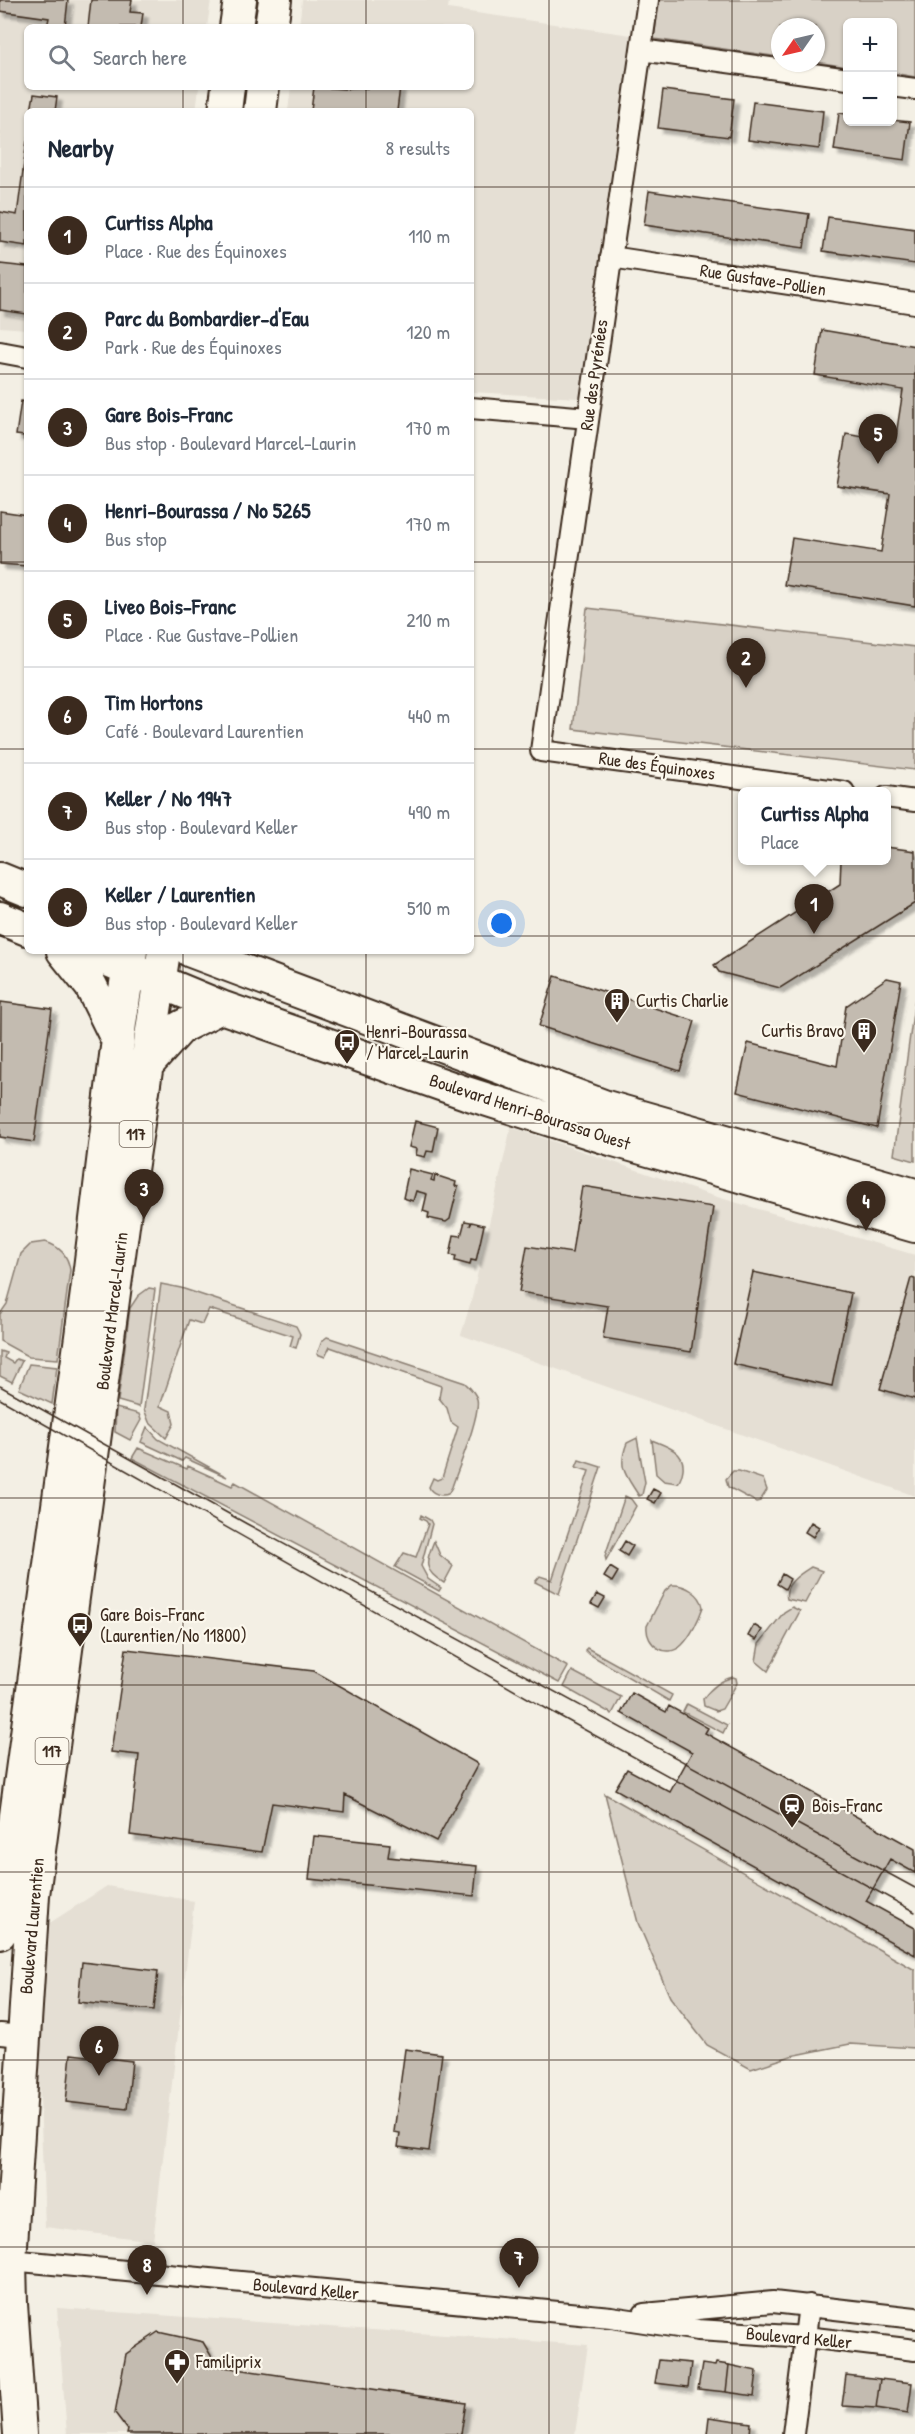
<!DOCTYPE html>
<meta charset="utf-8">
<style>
:root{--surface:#fff;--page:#f2f2f3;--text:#1f2937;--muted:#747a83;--line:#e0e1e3;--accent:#3b2a1e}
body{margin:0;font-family:"Patrick Hand",sans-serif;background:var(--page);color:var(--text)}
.controls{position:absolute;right:18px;top:18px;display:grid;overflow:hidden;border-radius:9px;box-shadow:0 2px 4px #0004}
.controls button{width:54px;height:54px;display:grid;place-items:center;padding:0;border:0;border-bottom:2px solid var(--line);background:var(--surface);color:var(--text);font:30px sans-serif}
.compass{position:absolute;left:771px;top:18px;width:54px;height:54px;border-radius:50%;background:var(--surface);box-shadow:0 2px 4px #0004;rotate:236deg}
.you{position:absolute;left:502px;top:924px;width:21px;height:21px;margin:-15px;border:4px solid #fff;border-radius:50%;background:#1a73e8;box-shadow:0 0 0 9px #1a73e833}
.badge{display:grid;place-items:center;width:39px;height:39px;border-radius:50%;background:var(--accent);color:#fff;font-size:20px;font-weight:700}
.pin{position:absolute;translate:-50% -50px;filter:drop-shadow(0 2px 3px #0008)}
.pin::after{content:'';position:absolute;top:32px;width:21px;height:18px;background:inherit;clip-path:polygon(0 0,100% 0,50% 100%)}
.popup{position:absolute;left:738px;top:787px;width:153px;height:78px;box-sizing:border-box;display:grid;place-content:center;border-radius:9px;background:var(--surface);filter:drop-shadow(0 2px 4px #0005);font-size:20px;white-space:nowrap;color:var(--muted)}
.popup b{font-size:22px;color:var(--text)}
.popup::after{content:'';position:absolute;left:50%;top:100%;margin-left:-12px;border:12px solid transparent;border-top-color:var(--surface)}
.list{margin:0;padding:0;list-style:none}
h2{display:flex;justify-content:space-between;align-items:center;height:78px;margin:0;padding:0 24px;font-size:26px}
h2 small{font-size:20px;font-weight:400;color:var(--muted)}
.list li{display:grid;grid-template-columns:39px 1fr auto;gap:18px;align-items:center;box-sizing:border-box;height:96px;padding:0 24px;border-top:2px solid var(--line)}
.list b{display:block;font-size:22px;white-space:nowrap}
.list p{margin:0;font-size:20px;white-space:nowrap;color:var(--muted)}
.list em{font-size:20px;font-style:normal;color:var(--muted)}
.icon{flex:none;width:33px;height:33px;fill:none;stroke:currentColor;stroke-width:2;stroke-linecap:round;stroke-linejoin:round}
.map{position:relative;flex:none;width:915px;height:2434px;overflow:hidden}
.search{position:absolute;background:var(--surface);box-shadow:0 2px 4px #0004;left:24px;top:24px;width:450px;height:66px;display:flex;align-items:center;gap:15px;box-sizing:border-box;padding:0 21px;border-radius:9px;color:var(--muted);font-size:22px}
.panel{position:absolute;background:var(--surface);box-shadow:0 2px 4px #0004;left:24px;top:108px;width:450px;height:846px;border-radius:9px}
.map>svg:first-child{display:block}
.built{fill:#e5dfd4}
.green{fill:#d8d1c6;stroke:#8a7e72;stroke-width:1.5}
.building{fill:#c3bbb0;stroke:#3b2a1e;stroke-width:1.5;filter:url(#shadow)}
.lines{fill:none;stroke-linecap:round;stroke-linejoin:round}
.minor-casing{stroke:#3b2a1e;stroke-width:24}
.primary-casing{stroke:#3b2a1e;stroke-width:36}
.minor{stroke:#fbf7ec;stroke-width:20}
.primary{stroke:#fbf7ec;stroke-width:32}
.tram{stroke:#3b2a1e;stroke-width:1.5}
.grid{fill:none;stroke:#3b2a1e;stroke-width:1.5;stroke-opacity:0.55}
.labels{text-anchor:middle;stroke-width:4.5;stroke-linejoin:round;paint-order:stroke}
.shield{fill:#fbf7ec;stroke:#75685c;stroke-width:1.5}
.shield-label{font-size:16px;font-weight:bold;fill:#3b2a1e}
.street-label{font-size:18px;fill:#3b2a1e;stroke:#fbf7ec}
.poi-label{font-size:18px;fill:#3b2a1e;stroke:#fbf7ec;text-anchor:start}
</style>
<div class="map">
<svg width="915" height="2434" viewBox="0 0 915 2434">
<defs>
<filter id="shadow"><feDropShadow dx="5" dy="5" stdDeviation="1.5" flood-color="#0004"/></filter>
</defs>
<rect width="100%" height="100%" fill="#f3efe4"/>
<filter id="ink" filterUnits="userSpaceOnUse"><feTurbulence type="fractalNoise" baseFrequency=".0167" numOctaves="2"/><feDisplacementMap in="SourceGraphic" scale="12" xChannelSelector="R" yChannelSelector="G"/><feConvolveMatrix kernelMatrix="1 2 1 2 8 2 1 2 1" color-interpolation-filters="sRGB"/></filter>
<g filter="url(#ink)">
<path class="built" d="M0 0H211L207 27H27V87H199L196 111H27V329L0 327Z
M302 0H449L448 9 631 35 579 398 471 392V111H288L291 87H471V27H299Z
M511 1127 707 1194 915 1255V1496L461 1335 472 1298Z
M107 1886 194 1901 153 2241 45 2227 38 2045 45 1926Z
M57 2308 588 2345 575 2434H67Z"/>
<path class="green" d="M659 0H915V77L893 73 892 22H848L847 67 816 62V27H780V57L654 39Z
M587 608 915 647V770L573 729Z
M915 998V1161L894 1155Z
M45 1242C59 1246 68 1255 70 1270L58 1359 29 1357 0 1341V1314L7 1304 21 1254 31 1244Z
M161 1284 181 1288 296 1326 300 1334 296 1348 290 1346 293 1336 209 1309 202 1324 189 1320 160 1406 171 1411 174 1424 166 1438 149 1422 144 1409Z
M149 1288 155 1289 139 1407 118 1401 130 1308 138 1296Z
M327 1337 465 1383C470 1388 475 1392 477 1399 481 1414 458 1469 452 1487L448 1494C441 1497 431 1493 429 1487L433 1478 437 1480 442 1478 458 1427 451 1422 447 1408 439 1398 441 1386 330 1347 325 1357 317 1354 322 1341Z
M0 1351 6 1353 4 1358 13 1363 16 1359 22 1361 12 1382 0 1376Z
M29 1364 57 1367 52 1404 19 1389Z
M116 1408 139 1414 141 1420 130 1440 115 1432Z
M147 1427 158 1439 227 1477 185 1458 182 1461 141 1442Z
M637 1438 645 1482 642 1495 639 1496C626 1475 617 1468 627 1443Z
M652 1440C666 1446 685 1451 683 1469 682 1476 681 1479 678 1483L664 1481 656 1474Z
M138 1448 187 1469 188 1466 232 1486 235 1482 568 1667 559 1683 132 1458Z
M579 1460 601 1467 559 1594 535 1582 540 1576 552 1580 589 1471 576 1467Z
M733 1471H739L763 1479 767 1490 760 1501 756 1502 728 1487 726 1479Z
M625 1496 631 1499 636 1506 606 1560 605 1556Z
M421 1515 430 1520 432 1524 421 1566 428 1579 441 1588 439 1591 395 1567 404 1553 416 1557 428 1524 426 1521 420 1518Z
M434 1541 440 1555 453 1566 444 1583C422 1570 426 1562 434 1541Z
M811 1567 822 1571 805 1603 787 1599C783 1584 800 1574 811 1567Z
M672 1585C685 1584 701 1594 703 1607 699 1619 691 1636 682 1645 667 1660 645 1645 647 1626L665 1591Z
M792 1607 800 1611 768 1671 756 1661 759 1644 784 1612Z
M587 1648 672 1695 669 1701 589 1654 585 1650Z
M572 1671 621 1697 612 1714 564 1687Z
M733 1677 736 1678 737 1683 722 1709 716 1711 704 1706 703 1699C710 1689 721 1680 733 1677Z
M687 1704 727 1725 723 1733 683 1712Z
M605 1794 915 1970V2048L850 2044 791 2056 751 2069 707 2045 670 1997 638 1923Z"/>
<path class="building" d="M0 0H68L65 27H47L49 18 0 11Z
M91 0H132L130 12 143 13 141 27H88Z
M314 87 346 89 400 87 397 111H311Z
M663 90 734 99 729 137 658 128Z
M34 94 57 97 55 111H31Z
M753 102 823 111 819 149 748 140Z
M839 113 848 114V122H892V120L910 122 905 160 834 150Z
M27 141V246L0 242V212L17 215Z
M649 191 809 214 804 248 644 225Z
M828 217 915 229V264L823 251Z
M0 264 27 267V314L0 310Z
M822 330 915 346V606L784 585 792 538 881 552 890 494 837 486 846 434 895 442 903 390 815 375Z
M21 401 27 402V440H24V436L16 435Z
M0 511 27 515V566L0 564Z
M886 847 915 851V903L780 988 719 972 714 965 840 884 841 860H886Z
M555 976 695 1021 680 1071 539 1026Z
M887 978 901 981 877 1128 737 1092 748 1043 837 1066 846 1006Z
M1 1002 52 1009 34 1142 0 1137Z
M415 1121 438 1127 433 1152 427 1151 425 1157 416 1155 417 1149 409 1147Z
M409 1169 433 1175 431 1180 434 1181 435 1175 456 1182 455 1186 458 1187 450 1219 446 1222 428 1218 429 1213 423 1211 427 1194 416 1191 413 1201 403 1198Z
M582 1186 713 1207 691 1352 603 1338 608 1306 519 1292 527 1246 572 1253Z
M465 1221 471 1222 470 1226 472 1222 484 1225 476 1261 471 1260 470 1265 455 1261 456 1256 450 1255 454 1235 461 1236Z
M753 1272 851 1293 832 1386 733 1364Z
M911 1278 915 1279V1399L880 1389Z
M653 1489 661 1493 655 1503 647 1499Z
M811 1522 819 1527 813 1537 805 1532Z
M625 1541 633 1546 627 1556 619 1551Z
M610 1567 618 1572 612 1582 604 1577Z
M782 1574 790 1579 785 1589 777 1584Z
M597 1594 605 1598 599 1608 591 1604Z
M754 1625 762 1630 756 1640 748 1636Z
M126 1649 314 1671 478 1764 436 1841 345 1795 344 1812 272 1803 262 1852 130 1835 139 1755 111 1752Z
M632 1693 666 1712 669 1706 708 1728 705 1733 915 1849V1873L890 1859 866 1901 915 1928V1955L615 1789 627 1769 670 1792 692 1752 621 1713Z
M314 1836 390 1844 388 1857 477 1866 474 1896 309 1879Z
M82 1962 158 1971 154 2010 78 2002Z
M405 2049 442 2054 429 2151 398 2147 400 2133 394 2132Z
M71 2054 132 2061 127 2109 66 2102Z
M158 2332 203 2342 217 2366 466 2403 461 2434H127L128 2430 115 2413 126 2354Z
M659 2360 691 2363 688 2387 655 2383Z
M716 2363 729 2365 726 2392 698 2389 702 2364 715 2366Z
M729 2365 757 2371 754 2396 726 2392Z
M846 2375 880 2379 876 2408 842 2406Z
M880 2379 912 2383 908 2413 876 2408Z
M709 2417 751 2423 750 2434H707Z"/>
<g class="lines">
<g class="minor-casing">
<path id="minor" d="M648 0 541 751 844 792
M641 50 848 79
M892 86 915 89
M611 257 915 303
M0 352 27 357
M471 408 588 418
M886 797 915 801
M0 2034 24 2036
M0 2259 611 2317 698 2330 806 2337 915 2350
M644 2314 773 2302 915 2318
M793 2434 809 2305"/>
</g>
<g class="primary-casing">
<path id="primary" d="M236 27 240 0
M271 27 275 0
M225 111 228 87
M260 111 263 87
M0 879 27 890
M0 918 27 929
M63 951 91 986 118 1041
M86 951 221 1007 466 1093 614 1140 915 1226
M191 951 606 1107 915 1195
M146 1066 181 1027 221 1007
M0 1933 88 1285 120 1023 131 951
M20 2434 11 2304 10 2261 33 1895 126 1203 164 951"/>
</g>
<use href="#minor" class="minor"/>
<use href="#primary" class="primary"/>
<path class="tram" d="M0 1386 247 1524 915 1888
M0 1399 556 1714 915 1912"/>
</g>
</g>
<path class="grid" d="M183 0V27M366 0V27M549 0V2434M732 0V2434M183 87V111M366 87V111M0 187H27M471 187H915M0 374H27M471 374H915M0 562H27M471 562H915M0 749H27M471 749H915M0 936H27M471 936H915M183 951V2434M366 951V2434M0 1123H915M0 1311H915M0 1498H915M0 1685H915M0 1872H915M0 2060H915M0 2247H915"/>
<defs>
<g id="building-pin" transform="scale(1.35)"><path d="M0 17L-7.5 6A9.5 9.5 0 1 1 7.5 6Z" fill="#3b2a1e" stroke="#fbf7ec"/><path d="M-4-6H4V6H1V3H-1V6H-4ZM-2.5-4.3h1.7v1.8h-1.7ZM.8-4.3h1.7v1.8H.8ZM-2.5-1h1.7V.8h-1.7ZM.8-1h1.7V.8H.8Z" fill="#fff"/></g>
<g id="bus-pin" transform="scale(1.35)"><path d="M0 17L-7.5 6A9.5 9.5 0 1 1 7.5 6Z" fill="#3b2a1e" stroke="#fbf7ec"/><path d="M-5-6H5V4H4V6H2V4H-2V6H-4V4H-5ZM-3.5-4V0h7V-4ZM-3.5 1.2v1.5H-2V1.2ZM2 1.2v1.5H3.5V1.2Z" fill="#fff"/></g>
<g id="station-pin" transform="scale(1.35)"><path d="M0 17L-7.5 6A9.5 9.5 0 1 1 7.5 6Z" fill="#3b2a1e" stroke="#fbf7ec"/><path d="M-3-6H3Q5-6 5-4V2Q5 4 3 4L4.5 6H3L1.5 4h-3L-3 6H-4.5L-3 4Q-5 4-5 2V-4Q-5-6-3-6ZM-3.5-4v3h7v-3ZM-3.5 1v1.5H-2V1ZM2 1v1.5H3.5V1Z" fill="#fff"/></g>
<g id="pharmacy-pin" transform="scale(1.35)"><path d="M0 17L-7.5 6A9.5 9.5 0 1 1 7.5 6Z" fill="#3b2a1e" stroke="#fbf7ec"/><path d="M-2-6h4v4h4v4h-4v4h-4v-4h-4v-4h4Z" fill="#fff"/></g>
</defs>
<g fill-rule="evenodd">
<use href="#building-pin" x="617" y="1001"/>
<use href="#building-pin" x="864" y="1031"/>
<use href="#bus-pin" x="347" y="1042"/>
<use href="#bus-pin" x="80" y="1625"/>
<use href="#station-pin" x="792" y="1806"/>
<use href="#pharmacy-pin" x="177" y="2362"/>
</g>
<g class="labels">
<g class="shield">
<rect x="119.5" y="1121" width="33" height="26" rx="4.5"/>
<rect x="35.5" y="1738" width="33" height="26" rx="4.5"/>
</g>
<g class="shield-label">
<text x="136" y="1140">117</text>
<text x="52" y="1757">117</text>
</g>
<g class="street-label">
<text transform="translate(763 280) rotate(9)" y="6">Rue Gustave-Pollien</text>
<text transform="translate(594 375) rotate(-82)" y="6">Rue des Pyrénées</text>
<text transform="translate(657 766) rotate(8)" y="6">Rue des Équinoxes</text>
<text transform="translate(530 1112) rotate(18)" y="6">Boulevard Henri-Bourassa Ouest</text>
<text transform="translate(112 1311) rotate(-83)" y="6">Boulevard Marcel-Laurin</text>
<text transform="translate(32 1926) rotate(-85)" y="6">Boulevard Laurentien</text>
<text transform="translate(306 2289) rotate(5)" y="6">Boulevard Keller</text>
<text transform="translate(799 2338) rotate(5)" y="6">Boulevard Keller</text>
</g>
<g class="poi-label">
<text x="636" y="1007">Curtis Charlie</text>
<text x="844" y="1037" text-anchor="end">Curtis Bravo</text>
<text x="366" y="1038">Henri-Bourassa<tspan x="366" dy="21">/ Marcel-Laurin</tspan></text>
<text x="100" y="1621">Gare Bois-Franc<tspan x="100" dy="21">(Laurentien/No 11800)</tspan></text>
<text x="812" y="1812">Bois-Franc</text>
<text x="196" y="2368">Familiprix</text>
</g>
</g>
</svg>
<div class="controls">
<button>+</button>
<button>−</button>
</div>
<svg class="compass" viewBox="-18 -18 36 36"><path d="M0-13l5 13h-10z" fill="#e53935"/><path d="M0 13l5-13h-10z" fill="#747a83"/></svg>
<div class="you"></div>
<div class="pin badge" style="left:814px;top:934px">1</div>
<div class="popup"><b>Curtiss Alpha</b>Place</div>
<div class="pin badge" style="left:746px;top:688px">2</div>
<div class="pin badge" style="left:144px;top:1219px">3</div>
<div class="pin badge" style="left:866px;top:1231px">4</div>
<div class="pin badge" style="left:878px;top:464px">5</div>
<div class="pin badge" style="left:99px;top:2076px">6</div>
<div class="pin badge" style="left:519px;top:2288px">7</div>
<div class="pin badge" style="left:147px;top:2295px">8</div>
<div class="search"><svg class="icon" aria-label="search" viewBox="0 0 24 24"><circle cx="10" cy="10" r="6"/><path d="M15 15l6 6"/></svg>Search here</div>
<section class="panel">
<h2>Nearby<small>8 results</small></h2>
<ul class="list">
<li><span class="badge">1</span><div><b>Curtiss Alpha</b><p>Place · Rue des Équinoxes</p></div><em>110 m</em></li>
<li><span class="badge">2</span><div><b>Parc du Bombardier-d'Eau</b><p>Park · Rue des Équinoxes</p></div><em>120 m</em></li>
<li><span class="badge">3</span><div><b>Gare Bois-Franc</b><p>Bus stop · Boulevard Marcel-Laurin</p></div><em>170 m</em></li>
<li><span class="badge">4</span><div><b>Henri-Bourassa / No 5265</b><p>Bus stop</p></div><em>170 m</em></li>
<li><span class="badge">5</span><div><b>Liveo Bois-Franc</b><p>Place · Rue Gustave-Pollien</p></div><em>210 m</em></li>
<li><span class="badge">6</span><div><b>Tim Hortons</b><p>Café · Boulevard Laurentien</p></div><em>440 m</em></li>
<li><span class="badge">7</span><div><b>Keller / No 1947</b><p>Bus stop · Boulevard Keller</p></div><em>490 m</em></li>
<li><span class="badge">8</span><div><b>Keller / Laurentien</b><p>Bus stop · Boulevard Keller</p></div><em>510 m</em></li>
</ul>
</section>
</div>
